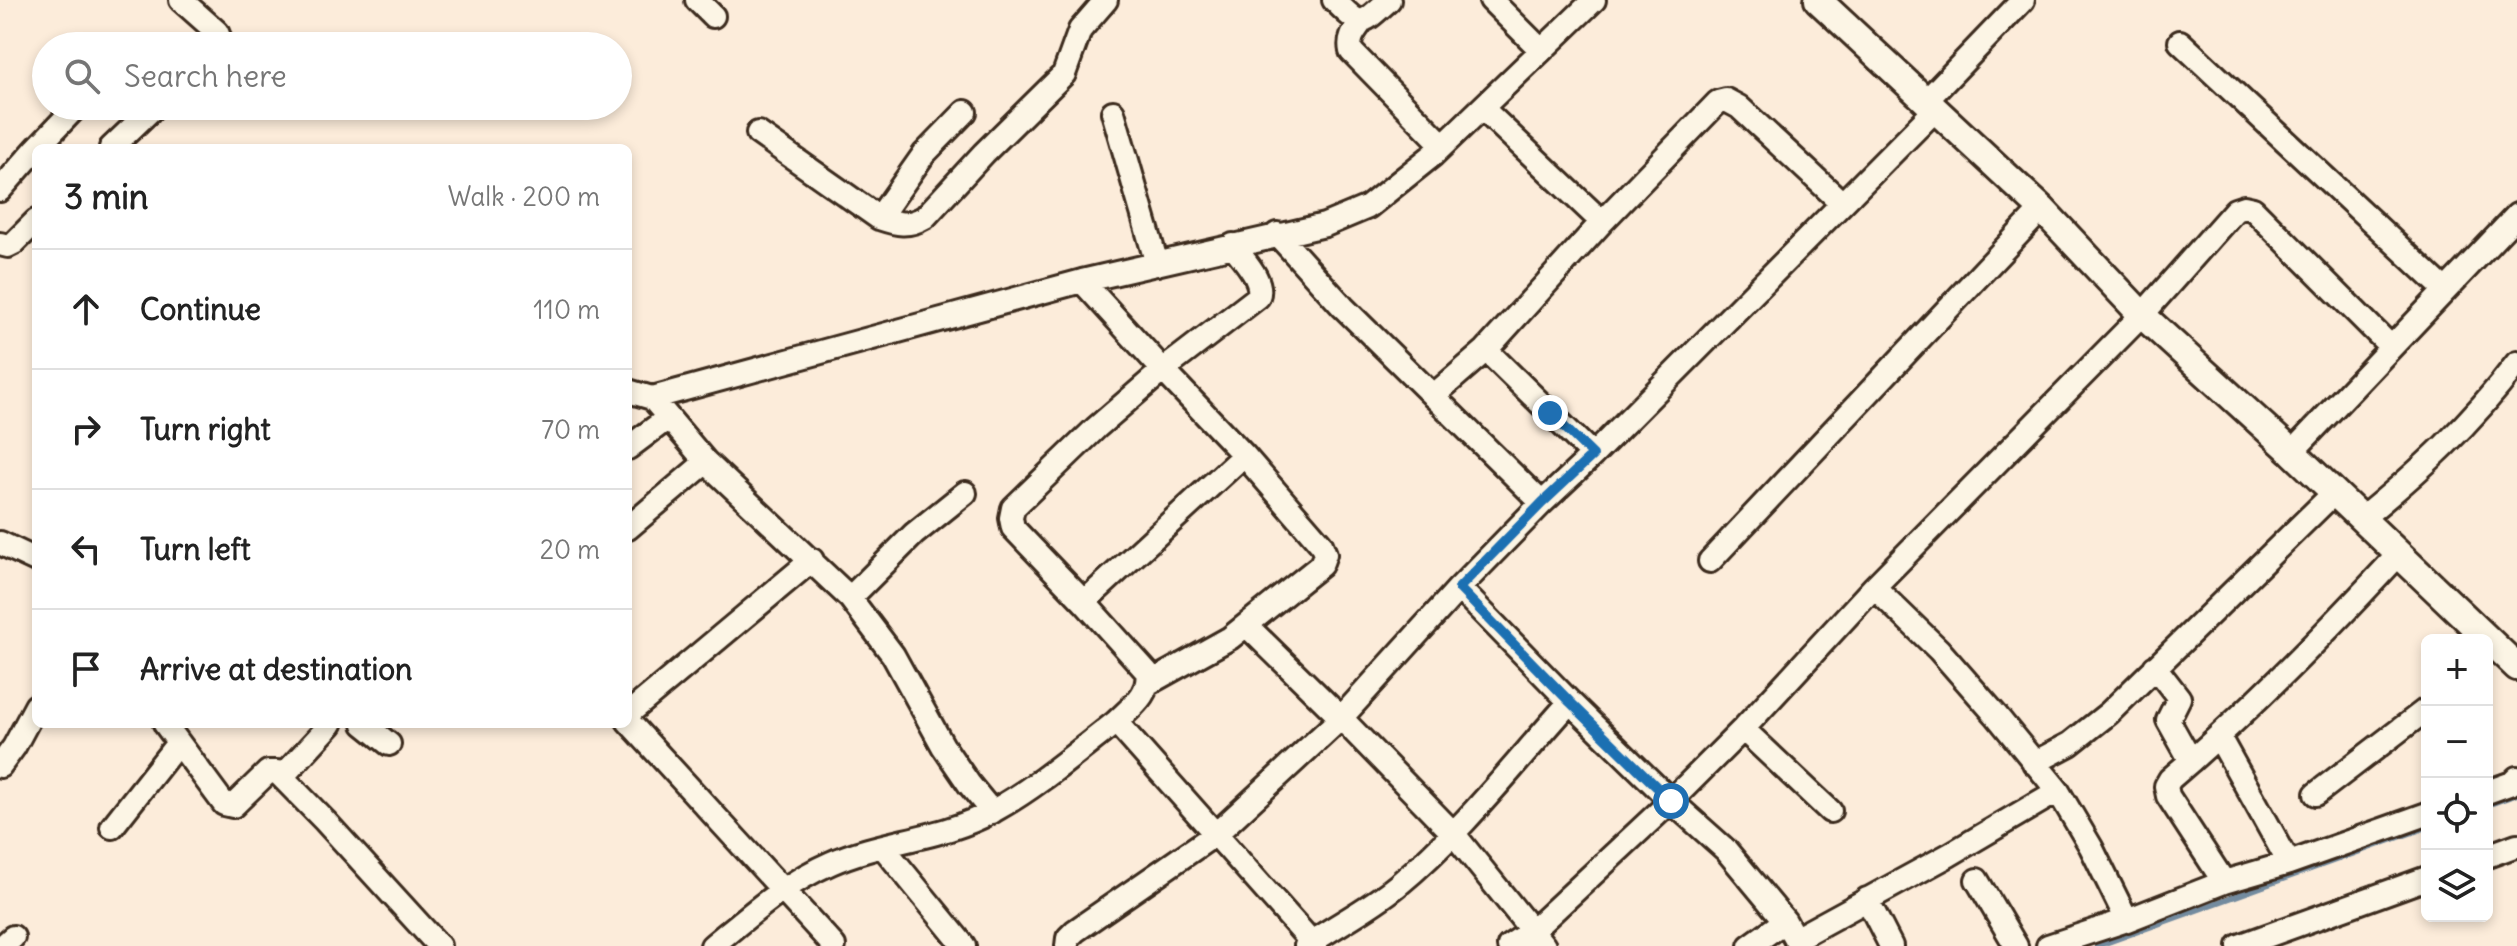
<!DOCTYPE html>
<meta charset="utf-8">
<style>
:root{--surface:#fff;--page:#f2f2f2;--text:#222;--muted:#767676;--line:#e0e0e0}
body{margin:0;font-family:Delius,sans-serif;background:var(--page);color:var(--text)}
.controls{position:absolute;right:24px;bottom:24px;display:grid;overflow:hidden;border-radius:12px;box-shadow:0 4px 12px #0003}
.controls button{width:72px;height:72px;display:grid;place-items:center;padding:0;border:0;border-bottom:2px solid var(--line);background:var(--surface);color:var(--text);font:40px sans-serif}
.stop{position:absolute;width:24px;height:24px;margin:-18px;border:6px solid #1f6fb2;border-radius:50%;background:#fff}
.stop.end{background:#1f6fb2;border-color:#fff;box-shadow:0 2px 8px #0008}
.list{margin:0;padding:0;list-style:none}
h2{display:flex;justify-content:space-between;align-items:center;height:104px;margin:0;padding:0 32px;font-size:34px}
h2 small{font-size:26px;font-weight:400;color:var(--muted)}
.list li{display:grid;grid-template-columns:52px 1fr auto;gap:24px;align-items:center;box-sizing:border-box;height:120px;padding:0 32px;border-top:2px solid var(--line)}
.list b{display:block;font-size:30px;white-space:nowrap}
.list em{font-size:26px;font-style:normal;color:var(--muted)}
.icon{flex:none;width:44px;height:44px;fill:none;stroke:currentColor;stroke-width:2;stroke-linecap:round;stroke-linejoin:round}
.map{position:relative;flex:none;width:2517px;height:946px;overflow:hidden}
.search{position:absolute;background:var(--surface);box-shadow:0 4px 12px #0003;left:32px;top:32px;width:600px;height:88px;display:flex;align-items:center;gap:20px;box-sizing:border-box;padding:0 28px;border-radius:44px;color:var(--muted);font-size:30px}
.panel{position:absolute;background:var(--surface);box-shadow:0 4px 12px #0003;left:32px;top:144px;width:600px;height:584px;border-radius:12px}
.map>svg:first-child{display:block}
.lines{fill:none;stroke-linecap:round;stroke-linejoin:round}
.stream{stroke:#738b9f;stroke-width:6}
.minor-casing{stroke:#3b2a1e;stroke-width:28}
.major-casing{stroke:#3b2a1e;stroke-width:32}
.minor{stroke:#fcf5e5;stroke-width:22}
.major{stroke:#fcf5e5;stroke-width:26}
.route{stroke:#1f6fb2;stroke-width:10}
</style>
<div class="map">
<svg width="2517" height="946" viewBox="0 0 2517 946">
<rect width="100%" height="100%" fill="#fcecda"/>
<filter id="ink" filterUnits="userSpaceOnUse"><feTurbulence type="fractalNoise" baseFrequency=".0125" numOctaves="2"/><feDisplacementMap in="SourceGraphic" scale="16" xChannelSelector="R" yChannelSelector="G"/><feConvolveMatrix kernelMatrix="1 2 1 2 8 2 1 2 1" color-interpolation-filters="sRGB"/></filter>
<g filter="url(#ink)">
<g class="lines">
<path class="stream" d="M2487 805 2517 794
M2097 946 2427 827"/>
<g class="minor-casing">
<path id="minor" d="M181 0 217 32 219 37 216 46
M697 0 713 16
M1334 0C1362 28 1360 26 1389 0
M1491 0 1541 50
M1362 21C1355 31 1348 38 1351 51L1443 145
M2180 42 2445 290
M1925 102 2023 0
M1482 108 1602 222
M1113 112 1157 264
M758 133 879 218C897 224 908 227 925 217L984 153 1064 74 1080 30 1106 0
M37 148 77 106
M111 148 155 106
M0 190 36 149
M879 218 924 154 965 112
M1277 234 1343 307 1542 503
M0 244 8 246 14 243 36 221
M1082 281 1163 370 1244 455 1321 544 1325 554 1321 565 1230 638 1149 683
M1486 350 1593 455
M628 391 652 398 1082 281 1325 225 1368 207 1433 155 1594 0
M1433 396 1486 350 1602 222 1718 102 1726 100 1739 107 1842 203
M652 398 706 462 850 598 893 655 943 746 969 784 992 812
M628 448 668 418
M2292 452 2517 215
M2361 519C2421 470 2470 425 2517 363
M628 528 706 462
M0 543 36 560
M1710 561 2042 209
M1874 587 1939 650 1996 715 2058 791 2091 847 2127 920
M1459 588 1570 702 1671 801 1726 850 1785 921 1799 946
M850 598 914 534 965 493
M1084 602 1244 455
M1247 626 1341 718 1453 833 1544 946
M2155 667 2179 698 2168 720 2191 761
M628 714 812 560
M628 721 834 946
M1116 722C1131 707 1151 694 1147 672L1084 602 1013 528 1011 518 1013 508 1096 428 1163 370 1258 297C1265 280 1242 259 1233 245
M165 724 224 804 233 806 268 772H277L325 821 439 946
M364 724 389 744
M1743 729 1830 811
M2219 737 2289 863
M2034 763 2070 744 2109 713 2333 494
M0 766 14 747 36 706
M282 777 331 724
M2487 792 2512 783 2517 778
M2316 794 2427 709
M112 827 178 743
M883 847 964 946
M2487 856 2517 845
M1977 880 2016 946
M2224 882 2168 796 2166 786 2170 779C2251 710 2326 633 2398 555
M1867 899 1891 946
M1795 939 1949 855 2058 791
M3 946 13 937
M712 946C750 915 785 883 831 863 883 840 943 839 993 811 1037 787 1077 752 1116 722L1315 946
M1067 946 1068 938 1075 931 1217 833 1341 718 1459 588 1542 503 1593 455 1934 111
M1306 946C1336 925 1369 909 1398 885 1462 832 1514 764 1570 702
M1509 946 1532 931 1671 801 1743 729 1874 587 2142 315 2235 210 2244 207 2253 209 2390 346
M1750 946 1785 921
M2048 946 2127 920 2224 882 2289 863 2427 814
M2239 946 2427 878"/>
</g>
<g class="major-casing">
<path id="major" d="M1818 0 2042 209 2142 315 2292 452 2517 667"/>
</g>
<use href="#minor" class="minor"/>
<use href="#major" class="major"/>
</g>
</g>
<g class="lines" filter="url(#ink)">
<path class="route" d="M1550 413 1593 455 1542 503 1459 588 1570 702 1671 801"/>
</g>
</svg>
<div class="controls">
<button>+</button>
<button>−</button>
<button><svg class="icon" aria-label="locate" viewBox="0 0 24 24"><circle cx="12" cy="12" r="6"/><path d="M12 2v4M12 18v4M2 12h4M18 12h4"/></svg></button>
<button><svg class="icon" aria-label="layers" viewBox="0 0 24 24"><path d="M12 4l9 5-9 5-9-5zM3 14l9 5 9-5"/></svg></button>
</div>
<div class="stop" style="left:1671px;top:801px"></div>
<div class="stop end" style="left:1550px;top:413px"></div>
<div class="search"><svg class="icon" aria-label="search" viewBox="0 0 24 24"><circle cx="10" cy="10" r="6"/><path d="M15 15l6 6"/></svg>Search here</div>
<section class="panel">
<h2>3 min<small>Walk · 200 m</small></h2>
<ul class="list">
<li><svg class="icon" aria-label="ahead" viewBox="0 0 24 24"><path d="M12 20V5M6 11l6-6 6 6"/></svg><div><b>Continue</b></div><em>110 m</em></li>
<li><svg class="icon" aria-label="right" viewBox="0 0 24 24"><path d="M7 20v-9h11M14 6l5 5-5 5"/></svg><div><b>Turn right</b></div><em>70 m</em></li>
<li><svg class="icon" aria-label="left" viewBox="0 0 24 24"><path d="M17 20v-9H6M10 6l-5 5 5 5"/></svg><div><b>Turn left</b></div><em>20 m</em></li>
<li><svg class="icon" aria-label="arrive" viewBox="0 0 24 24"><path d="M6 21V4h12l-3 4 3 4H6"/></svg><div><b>Arrive at destination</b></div></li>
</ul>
</section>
</div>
